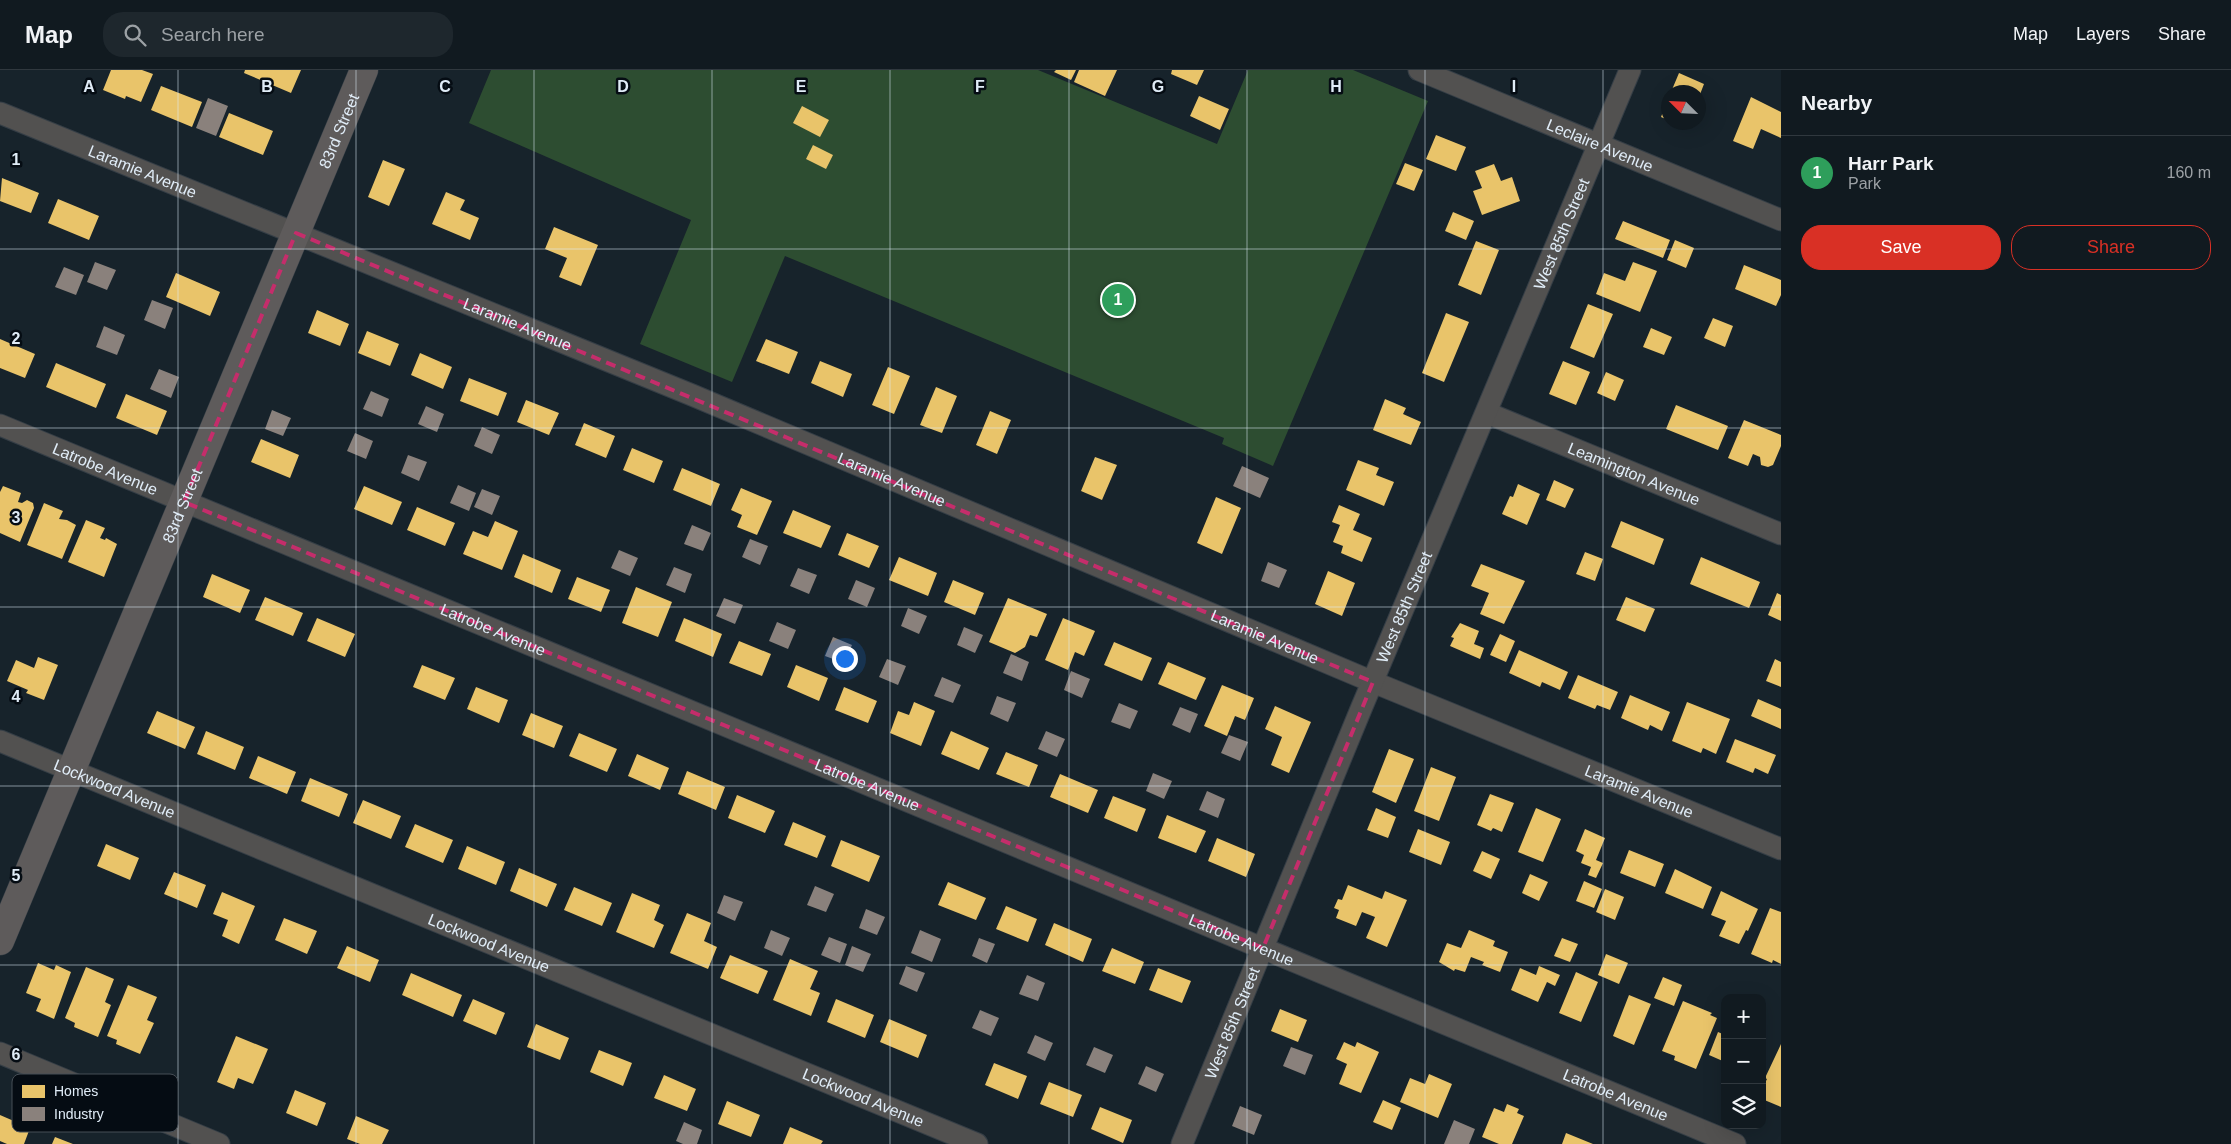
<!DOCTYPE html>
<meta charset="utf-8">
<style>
:root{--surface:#111a20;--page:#1e272d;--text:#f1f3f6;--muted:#9ca1a5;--line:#30383e;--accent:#d93025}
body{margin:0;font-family:Arial,sans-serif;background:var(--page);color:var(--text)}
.controls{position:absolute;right:15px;bottom:15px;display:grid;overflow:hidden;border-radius:10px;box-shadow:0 5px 20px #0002}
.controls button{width:45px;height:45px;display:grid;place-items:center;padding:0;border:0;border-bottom:1px solid var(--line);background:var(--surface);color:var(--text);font:25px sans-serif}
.compass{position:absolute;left:1661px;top:15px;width:45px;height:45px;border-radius:50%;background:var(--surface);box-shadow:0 5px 20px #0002;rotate:294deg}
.you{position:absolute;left:844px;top:588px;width:18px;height:18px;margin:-12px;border:4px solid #fff;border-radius:50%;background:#1a73e8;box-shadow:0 0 0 8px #1a73e833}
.badge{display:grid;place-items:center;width:32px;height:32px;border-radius:50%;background:var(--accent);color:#fff;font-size:16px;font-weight:700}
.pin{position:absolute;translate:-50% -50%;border:2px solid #fff;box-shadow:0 1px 5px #0006}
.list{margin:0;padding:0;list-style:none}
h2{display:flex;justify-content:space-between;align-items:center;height:65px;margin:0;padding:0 20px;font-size:21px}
h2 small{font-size:16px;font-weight:400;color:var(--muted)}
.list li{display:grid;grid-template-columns:32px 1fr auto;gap:15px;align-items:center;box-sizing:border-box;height:75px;padding:0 20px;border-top:1px solid var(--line)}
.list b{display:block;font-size:19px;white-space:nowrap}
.list p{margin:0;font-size:16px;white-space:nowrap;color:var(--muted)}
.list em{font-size:16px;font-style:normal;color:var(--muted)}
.actions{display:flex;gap:10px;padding:15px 20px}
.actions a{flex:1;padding:11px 0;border:1px solid var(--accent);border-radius:20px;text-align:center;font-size:18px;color:var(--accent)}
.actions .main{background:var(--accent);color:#fff}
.icon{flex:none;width:28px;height:28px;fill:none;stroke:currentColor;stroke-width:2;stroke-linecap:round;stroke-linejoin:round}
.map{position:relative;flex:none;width:1781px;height:1074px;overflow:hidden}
header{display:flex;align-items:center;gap:30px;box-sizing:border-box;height:70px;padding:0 25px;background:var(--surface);border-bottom:1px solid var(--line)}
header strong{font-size:24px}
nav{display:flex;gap:28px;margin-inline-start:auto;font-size:18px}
.search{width:350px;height:45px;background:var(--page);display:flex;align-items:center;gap:12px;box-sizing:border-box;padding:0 18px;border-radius:20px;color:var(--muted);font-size:19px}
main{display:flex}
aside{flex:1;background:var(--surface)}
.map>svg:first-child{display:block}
.green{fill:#2d4d31}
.homes{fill:#e9c46a}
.industry{fill:#8a817c}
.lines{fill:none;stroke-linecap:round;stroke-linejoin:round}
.street-casing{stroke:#353e46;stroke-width:23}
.secondary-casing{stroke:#353e46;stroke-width:29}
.street{stroke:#525150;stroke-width:21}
.secondary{stroke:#5e5b5b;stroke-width:28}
.marked{fill:none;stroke:#c52d6b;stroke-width:4;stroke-dasharray:10 6;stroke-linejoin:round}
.grid{fill:none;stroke:#e0ecf7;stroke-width:1;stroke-opacity:0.55}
.labels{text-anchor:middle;stroke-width:5;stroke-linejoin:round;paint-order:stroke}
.street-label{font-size:16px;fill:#e0ecf7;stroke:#050c13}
.key{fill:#050c13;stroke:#474f57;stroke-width:1}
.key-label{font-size:14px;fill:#e0ecf7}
.grid-label{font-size:16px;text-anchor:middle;font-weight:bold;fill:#e0ecf7;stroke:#050c13;stroke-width:5;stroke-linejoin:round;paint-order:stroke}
</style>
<header>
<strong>Map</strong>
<div class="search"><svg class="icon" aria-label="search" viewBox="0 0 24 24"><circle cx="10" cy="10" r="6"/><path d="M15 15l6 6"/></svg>Search here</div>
<nav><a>Map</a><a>Layers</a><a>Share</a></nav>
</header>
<main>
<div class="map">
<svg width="1781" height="1074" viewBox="0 0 1781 1074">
<rect width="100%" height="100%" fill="#17232b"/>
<path class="green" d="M491 0H1038L1217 74 1248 0H1353L1428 31 1273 396 1222 374 1224 368 785 186 732 312 640 274 691 150 469 53Z"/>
<path class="homes" d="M111 0H142L153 4 141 32 126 26 125 29 103 20Z
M245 0H301L291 23 244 3Z
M1056 0H1076L1071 10 1054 2Z
M1079 0H1117L1105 26 1074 12Z
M1172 0H1204L1197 15 1171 4Z
M1679 3 1704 14 1699 27 1698 22H1671Z
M161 16 202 32 192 57 151 40Z
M1199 26 1229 39 1220 60 1190 46Z
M1751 27 1781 42V68L1761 59 1753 79 1733 71Z
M1668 29V50L1661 47Z
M802 36 829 50 820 67 793 53Z
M229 43 273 61 263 85 219 67Z
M1436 65 1466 77 1456 101 1426 89Z
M813 75 833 85 826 99 806 89Z
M383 90 405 99 389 136 368 127Z
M1405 93 1423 100 1414 121 1396 114Z
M1494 94 1501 111 1512 107 1520 131 1482 145 1473 121 1482 118 1475 101Z
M2 108 39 123 31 143 0 131Z
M446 122 465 130 460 140 479 148 470 170 432 154Z
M58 129 99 146 89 170 48 153Z
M1453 142 1474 151 1466 170 1445 161Z
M1623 151 1670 170 1663 188 1615 169Z
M554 157 598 175 581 216 559 207 567 188 545 179Z
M1675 170 1694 178 1686 198 1667 190Z
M1476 171 1499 180 1481 225 1458 215Z
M1633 192 1657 201 1640 242 1596 224 1604 203 1625 211Z
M1744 195 1781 210V225L1776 236 1735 219Z
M176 203 220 222 210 246 166 227Z
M1588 234 1613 244 1594 288 1570 278Z
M317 240 349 254 340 276 308 263Z
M1446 243 1469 252 1444 312 1422 303Z
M1713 248 1733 256 1725 277 1704 268Z
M1651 258 1672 267 1664 285 1643 277Z
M367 261 399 274 390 296 358 283Z
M0 269 35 284 25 308 0 298Z
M766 269 798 282 789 304 756 291Z
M420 283 452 297 443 319 411 305Z
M820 291 852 304 843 327 811 313Z
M1563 291 1590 302 1576 335 1549 324Z
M56 293 106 314 96 338 46 317Z
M888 297 910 306 894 344 872 335Z
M1606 302 1624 310 1615 331 1597 323Z
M469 308 507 323 498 346 460 331Z
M936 317 957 326 942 363 920 355Z
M126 324 167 341 157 365 116 348Z
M1385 329 1406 338 1403 344 1421 352 1411 375 1373 360Z
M526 330 559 343 549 365 517 352Z
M1676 335 1728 356 1718 380 1666 359Z
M990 341 1011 350 997 384 976 375Z
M1744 350 1781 365V376L1773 395 1768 397 1761 395 1760 387 1753 384 1748 396 1728 388Z
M584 353 615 366 606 388 575 375Z
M261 369 299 385 290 408 251 392Z
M632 378 663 391 654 413 623 400Z
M1095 387 1117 395 1102 430 1081 421Z
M1358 390 1379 398 1376 405 1394 412 1384 436 1346 420Z
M682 398 720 414 711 436 673 420Z
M1554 410 1574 419 1565 438 1546 430Z
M1518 414 1540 424 1527 455 1502 444 1510 426 1513 427Z
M3 416 21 423 18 432 22 433 27 430 33 433 34 438 20 472 0 463V422Z
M364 416 402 432 392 455 354 439Z
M741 418 772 431 757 465 737 457 742 445 731 440Z
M1216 427 1241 438 1222 484 1197 473Z
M44 433 63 441 59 449 67 450 76 455 62 489 27 475Z
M1339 435 1360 444 1353 460 1372 468 1362 492 1341 483 1343 476 1333 472 1340 455 1332 452Z
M417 437 455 453 445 476 407 460Z
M793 440 831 456 821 478 783 463Z
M86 450 105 458 100 468 105 470 106 468 117 474 104 507 68 492Z
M495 451 518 461 502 500 463 484 473 461 488 467Z
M1621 451 1664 469 1654 495 1611 477Z
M847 463 879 476 869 498 838 485Z
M1585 482 1603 489 1595 511 1576 504Z
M523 484 561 500 552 523 514 507Z
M899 487 937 503 928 526 889 510Z
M1701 487 1760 512 1749 538 1690 514Z
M1481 494 1525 511 1504 554 1480 544 1489 523 1471 516Z
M1328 501 1355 513 1342 546 1315 534Z
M212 504 250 520 240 543 203 527Z
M577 507 610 520 601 542 568 529Z
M953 510 984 523 975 545 944 532Z
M636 517 672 532 658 567 622 553Z
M1777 523 1781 525V551L1768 545Z
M265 527 303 543 293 566 255 550Z
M1626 527 1655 539 1645 562 1616 550Z
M1008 528 1047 544 1037 567 1030 565 1025 577 1015 583 989 572Z
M317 548 355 564 345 587 307 571Z
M684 548 722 564 713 587 675 571Z
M1063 548 1095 561 1084 586 1075 582 1068 600 1045 590Z
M1460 553 1479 561 1474 574 1484 578 1480 589 1450 576 1454 568 1451 567Z
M1500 564 1515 571 1506 592 1490 585Z
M739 571 771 584 762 606 729 593Z
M1114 572 1152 588 1142 611 1104 595Z
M1519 580 1568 602 1560 620 1542 612 1540 617 1509 603Z
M38 587 58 595 44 630 26 623 28 620 7 611 16 590 34 598Z
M1775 589 1781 592V617L1766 611Z
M1168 592 1206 608 1196 630 1158 614Z
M422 595 455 608 445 630 413 617Z
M796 595 828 608 819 631 787 617Z
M1578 605 1618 622 1610 640 1597 635 1595 639 1568 628Z
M1222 615 1254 628 1245 650 1235 646 1227 666 1204 656Z
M476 617 508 630 499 653 467 639Z
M844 617 877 631 868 653 835 640Z
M1630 625 1670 642 1662 661 1650 655 1648 660 1621 648Z
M1758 629 1781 639V659L1751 646Z
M914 632 935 641 921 676 890 663 898 641 909 645Z
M1687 632 1730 649 1716 684 1703 678 1701 683 1672 671Z
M1275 636 1311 652 1289 703 1271 695 1282 667 1265 659Z
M157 641 195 657 185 679 147 663Z
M531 643 563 656 554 678 522 665Z
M206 661 244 677 235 700 197 684Z
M951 661 989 678 979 700 941 684Z
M579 663 617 679 607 702 569 686Z
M1735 669 1776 685 1768 704 1755 698 1753 703 1726 692Z
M1389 679 1414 689 1396 733 1372 722Z
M1006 682 1038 695 1029 717 996 704Z
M637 684 669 698 660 720 628 706Z
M258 686 296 702 287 724 249 708Z
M1431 697 1456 707 1439 751 1414 741Z
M687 701 725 717 716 740 678 724Z
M1060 704 1098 720 1088 743 1050 727Z
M310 708 348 724 339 747 301 731Z
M1490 724 1514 733 1502 762 1493 758 1491 761 1477 755Z
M737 725 775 741 765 763 728 748Z
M1113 726 1146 739 1137 762 1104 748Z
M363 730 401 746 391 769 353 753Z
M1376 738 1396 747 1388 768 1367 760Z
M1536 738 1561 749 1543 792 1518 782Z
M1167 745 1206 761 1196 783 1158 768Z
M793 752 826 766 817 788 784 775Z
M415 754 453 770 443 793 405 777Z
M1418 759 1450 772 1441 795 1409 782Z
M1585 759 1605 768 1596 790 1603 793 1596 808 1588 805 1591 797 1581 793 1584 785 1576 781Z
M1217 768 1255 784 1246 807 1208 791Z
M841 770 880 786 869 812 831 796Z
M106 774 139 788 130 810 97 796Z
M467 776 505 792 496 815 458 799Z
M1629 780 1664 794 1655 817 1620 803Z
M1482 781 1500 789 1491 809 1473 801Z
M519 798 557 814 547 837 510 821Z
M1675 799 1712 817 1703 839 1665 823Z
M174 802 206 815 197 838 164 824Z
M1530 804 1548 812 1539 831 1522 823Z
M1584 811 1602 819 1594 838 1576 831Z
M948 812 986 828 976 850 938 835Z
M1348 815 1382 829 1385 821 1407 830 1387 877 1366 868 1375 847 1362 842 1356 856 1336 848 1339 840 1334 838 1338 829 1342 830Z
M574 817 612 833 602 856 564 840Z
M1605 819 1624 827 1615 850 1596 842Z
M1721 821 1758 839 1748 861 1746 860 1739 874 1719 866 1726 851 1711 845Z
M222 822 255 836 239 874 222 866 228 850 213 844Z
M632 823 660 835 654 850 664 855 654 878 616 862Z
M1006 836 1037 849 1028 872 996 859Z
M1770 838 1781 842V894L1773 890 1772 893 1751 884Z
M687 843 711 853 704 871 717 877 708 899 670 883Z
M284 848 317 861 307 884 275 870Z
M1054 853 1092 869 1083 892 1045 875Z
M1469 860 1495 871 1493 876 1508 882 1500 902 1482 895 1484 892 1471 887 1465 902 1455 899 1454 901 1439 892 1447 873 1461 878Z
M1562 868 1578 874 1570 892 1554 886Z
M347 876 379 890 370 912 337 898Z
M1112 878 1144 892 1135 914 1102 901Z
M1606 884 1628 893 1619 914 1598 905Z
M730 885 768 901 758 924 720 908Z
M790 889 818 901 810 919 820 923 811 946 773 930Z
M38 893 54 900 56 895 71 902 54 949 36 941 41 929 26 923Z
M1539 896 1560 905 1555 916 1547 912 1538 932 1511 920 1520 898 1536 905Z
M86 897 114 909 105 932 111 935 98 967 74 957 75 953 65 948Z
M1158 898 1191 911 1182 933 1149 920Z
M1576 902 1598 912 1581 952 1559 943Z
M411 903 462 925 453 947 402 925Z
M1663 907 1682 915 1674 936 1654 928Z
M128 915 157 927 147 950 154 953 140 984 116 974 117 970 107 966Z
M1629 925 1651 934 1634 975 1613 966Z
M473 929 505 943 496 965 463 951Z
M836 929 874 945 865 968 827 952Z
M1683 931 1712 943 1710 945 1717 948 1696 999 1674 990 1675 986 1662 981Z
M1280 939 1307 950 1298 972 1271 961Z
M889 949 927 965 918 988 880 972Z
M536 954 569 968 560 990 527 977Z
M1718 962 1725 965V992L1709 985Z
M236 966 268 979 253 1014 238 1008 234 1019 217 1012Z
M1344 972 1355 977 1357 972 1379 982 1361 1023 1339 1014 1347 994 1336 989Z
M1781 974V1037L1762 1029V1019L1767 1009 1765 1008Z
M599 980 632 993 623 1016 590 1002Z
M994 993 1027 1006 1018 1029 985 1015Z
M1429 1004 1452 1014 1438 1048 1400 1032 1410 1008 1425 1014Z
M664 1005 696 1019 687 1041 654 1028Z
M1049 1012 1082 1025 1073 1047 1040 1034Z
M295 1020 326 1033 317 1056 286 1043Z
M1383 1030 1401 1038 1392 1060 1373 1052Z
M727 1031 760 1045 751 1067 718 1054Z
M1507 1034 1519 1039 1517 1043 1524 1046 1512 1074H1499L1482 1067 1494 1038 1504 1042Z
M1100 1037 1132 1050 1123 1073 1091 1059Z
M0 1045 30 1058 24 1074H7L0 1071Z
M356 1046 389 1060 382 1074H360L347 1069Z
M790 1057 823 1071 821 1074H783Z
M1566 1063 1593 1074H1562Z
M55 1067 73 1074H52Z"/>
<path class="industry" d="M208 28 228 36 216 66 196 58Z
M95 192 116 200 107 220 87 212Z
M64 197 84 205 76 225 55 217Z
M152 230 173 238 165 259 144 250Z
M104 256 125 265 117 285 96 277Z
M159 299 179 307 171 328 150 319Z
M371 321 389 329 382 347 363 339Z
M426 336 444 344 437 362 418 354Z
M272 340 291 348 283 366 265 359Z
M482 357 500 365 492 384 474 376Z
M355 363 373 371 366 389 347 381Z
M408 385 427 392 419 411 401 403Z
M1242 396 1269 408 1260 428 1233 416Z
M458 415 476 423 469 441 450 433Z
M482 419 500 426 492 445 474 437Z
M692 455 711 463 703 481 684 474Z
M750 469 768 476 760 495 742 487Z
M619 480 638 488 630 506 611 498Z
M1268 492 1287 500 1279 518 1261 511Z
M674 497 692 504 685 523 666 515Z
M798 498 817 505 809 524 790 516Z
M856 510 875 518 867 537 848 529Z
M724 528 743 535 735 554 716 546Z
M908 538 927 546 919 564 901 556Z
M777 552 796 560 788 579 769 571Z
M964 557 983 565 975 583 957 575Z
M833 567 852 575 844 593 825 586Z
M1011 584 1029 592 1022 611 1003 603Z
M887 589 906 596 898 615 879 607Z
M1071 601 1090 609 1082 628 1064 620Z
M942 607 961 615 953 633 934 626Z
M997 626 1016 633 1008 652 990 644Z
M1119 633 1138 641 1130 659 1111 652Z
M1180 637 1198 644 1190 663 1172 655Z
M1046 661 1065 669 1057 687 1038 679Z
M1229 665 1248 672 1240 691 1221 683Z
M1153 703 1172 711 1164 729 1146 721Z
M1207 721 1225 729 1218 748 1199 740Z
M815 816 834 824 826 842 807 835Z
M724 825 743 832 735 851 717 843Z
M866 839 885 847 877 865 859 858Z
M771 860 790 868 782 886 764 878Z
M920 860 941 869 932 892 911 883Z
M829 867 847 874 840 893 821 885Z
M979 868 995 874 987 893 972 886Z
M852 876 871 884 863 902 845 895Z
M906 896 925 903 917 922 899 914Z
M1027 905 1045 913 1038 931 1019 924Z
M980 940 999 948 991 966 972 958Z
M1035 965 1053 973 1045 991 1027 983Z
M1094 977 1113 985 1105 1003 1086 995Z
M1291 977 1313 985 1305 1005 1283 996Z
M1146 996 1164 1004 1156 1022 1138 1014Z
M1240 1036 1262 1045 1254 1065 1232 1056Z
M1454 1050 1475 1059 1469 1074H1444Z
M684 1052 702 1060 697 1074H683L676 1071Z"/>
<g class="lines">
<g class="street-casing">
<g id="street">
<path id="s1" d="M1419 0 1781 150"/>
<path id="s2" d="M0 43 692 325 1373 612 1781 779"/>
<path id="s3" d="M1487 343 1781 464"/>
<path id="s4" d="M0 355 1735 1074"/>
<path id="s5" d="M0 671 977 1074"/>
<path d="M0 983 219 1074"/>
<path id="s6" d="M1182 1074 1361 639 1630 0"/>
</g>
</g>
<g class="secondary-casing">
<g id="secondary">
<path id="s7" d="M0 871 364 0"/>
</g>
</g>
<use href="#street" class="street"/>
<use href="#secondary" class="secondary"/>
</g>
<path class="marked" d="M296 163 1373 612 1263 878 184 432Z"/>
<path class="grid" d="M178 0V1074M356 0V1074M534 0V1074M712 0V1074M890 0V1074M1069 0V1074M1247 0V1074M1425 0V1074M1603 0V1074M0 179H1781M0 358H1781M0 537H1781M0 716H1781M0 895H1781"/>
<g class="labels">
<g class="street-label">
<text dy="6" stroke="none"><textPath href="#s7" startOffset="878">83rd Street</textPath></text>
<text dy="6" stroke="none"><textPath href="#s1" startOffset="196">Leclaire Avenue</textPath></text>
<text dy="6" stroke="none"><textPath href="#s2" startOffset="154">Laramie Avenue</textPath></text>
<text dy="6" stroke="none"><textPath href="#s6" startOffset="986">West 85th Street</textPath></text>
<text dy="6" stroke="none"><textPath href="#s2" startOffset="559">Laramie Avenue</textPath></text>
<text dy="6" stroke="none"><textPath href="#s4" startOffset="114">Latrobe Avenue</textPath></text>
<text dy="6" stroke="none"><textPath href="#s3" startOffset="159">Leamington Avenue</textPath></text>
<text dy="6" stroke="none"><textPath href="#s2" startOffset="964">Laramie Avenue</textPath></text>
<text dy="6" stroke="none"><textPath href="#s7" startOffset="472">83rd Street</textPath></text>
<text dy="6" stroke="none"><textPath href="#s6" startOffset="581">West 85th Street</textPath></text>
<text dy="6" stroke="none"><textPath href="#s4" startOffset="534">Latrobe Avenue</textPath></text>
<text dy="6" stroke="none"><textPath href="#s2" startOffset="1369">Laramie Avenue</textPath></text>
<text dy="6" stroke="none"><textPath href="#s4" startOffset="939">Latrobe Avenue</textPath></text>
<text dy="6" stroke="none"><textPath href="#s5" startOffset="124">Lockwood Avenue</textPath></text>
<text dy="6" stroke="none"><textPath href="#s2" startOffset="1774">Laramie Avenue</textPath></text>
<text dy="6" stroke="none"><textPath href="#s4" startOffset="1344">Latrobe Avenue</textPath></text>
<text dy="6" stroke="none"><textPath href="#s5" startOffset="529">Lockwood Avenue</textPath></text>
<text dy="6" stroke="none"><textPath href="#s6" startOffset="131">West 85th Street</textPath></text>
<text dy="6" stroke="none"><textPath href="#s4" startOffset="1749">Latrobe Avenue</textPath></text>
<text dy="6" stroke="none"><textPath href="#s5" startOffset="934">Lockwood Avenue</textPath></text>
</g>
</g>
<rect x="12" y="1004" width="166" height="58" rx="8" class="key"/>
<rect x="22" y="1015" width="23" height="13" fill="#e9c46a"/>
<rect x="22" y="1037" width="23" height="14" fill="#8a817c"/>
<g class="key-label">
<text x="54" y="1026">Homes</text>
<text x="54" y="1049">Industry</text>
</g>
<g class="grid-label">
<text x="89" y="22">A</text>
<text x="267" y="22">B</text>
<text x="445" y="22">C</text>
<text x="623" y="22">D</text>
<text x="801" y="22">E</text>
<text x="980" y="22">F</text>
<text x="1158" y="22">G</text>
<text x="1336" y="22">H</text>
<text x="1514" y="22">I</text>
<text x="16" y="95">1</text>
<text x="16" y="274">2</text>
<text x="16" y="453">3</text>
<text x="16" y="632">4</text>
<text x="16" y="811">5</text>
<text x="16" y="990">6</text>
</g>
</svg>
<div class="controls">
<button>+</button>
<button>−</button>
<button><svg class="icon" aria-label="layers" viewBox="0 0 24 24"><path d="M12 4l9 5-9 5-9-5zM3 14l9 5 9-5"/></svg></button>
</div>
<svg class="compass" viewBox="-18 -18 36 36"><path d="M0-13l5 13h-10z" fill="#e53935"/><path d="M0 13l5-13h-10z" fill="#9ca1a5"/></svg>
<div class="you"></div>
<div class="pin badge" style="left:1118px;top:230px;background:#2e9e5b">1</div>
</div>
<aside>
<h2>Nearby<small></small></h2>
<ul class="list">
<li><span class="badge" style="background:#2e9e5b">1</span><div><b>Harr Park</b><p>Park</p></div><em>160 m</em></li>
</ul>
<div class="actions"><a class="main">Save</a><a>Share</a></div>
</aside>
</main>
